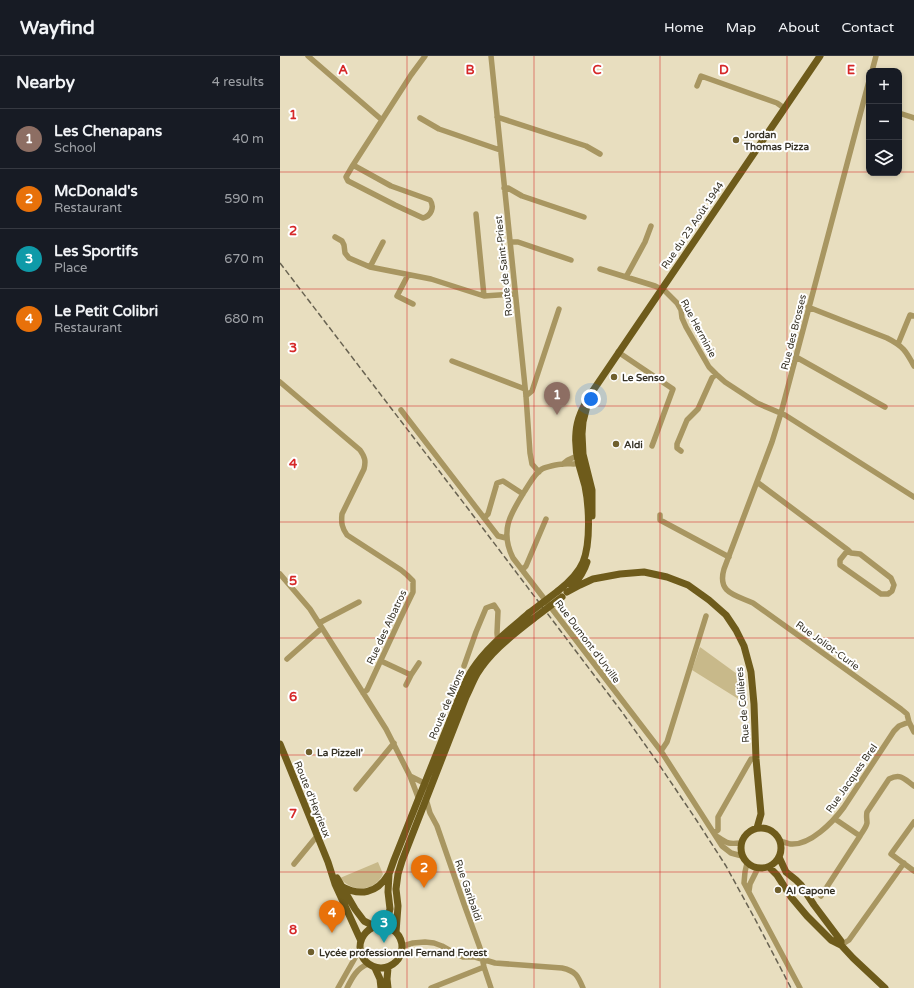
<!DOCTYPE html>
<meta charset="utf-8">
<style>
:root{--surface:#171b24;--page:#242831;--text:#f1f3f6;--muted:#9ea1a6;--line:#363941;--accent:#b6b09c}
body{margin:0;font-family:"Varela Round",sans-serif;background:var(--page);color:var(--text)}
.controls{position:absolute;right:12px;top:12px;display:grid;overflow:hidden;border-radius:8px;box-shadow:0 2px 6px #0003}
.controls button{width:36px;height:36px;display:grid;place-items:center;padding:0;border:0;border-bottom:1px solid var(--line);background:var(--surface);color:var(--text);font:20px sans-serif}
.you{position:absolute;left:311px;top:343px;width:14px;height:14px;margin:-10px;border:3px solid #fff;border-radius:50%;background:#1a73e8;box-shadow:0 0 0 6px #1a73e833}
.badge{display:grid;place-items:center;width:26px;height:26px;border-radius:50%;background:var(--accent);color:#fff;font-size:13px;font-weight:700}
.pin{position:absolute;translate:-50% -33px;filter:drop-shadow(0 1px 2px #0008)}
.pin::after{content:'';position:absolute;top:21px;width:14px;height:12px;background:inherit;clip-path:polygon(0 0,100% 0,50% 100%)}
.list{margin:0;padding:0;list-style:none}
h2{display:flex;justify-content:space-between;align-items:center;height:52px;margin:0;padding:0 16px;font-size:17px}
h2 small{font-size:13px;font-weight:400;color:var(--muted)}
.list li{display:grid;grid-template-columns:26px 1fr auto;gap:12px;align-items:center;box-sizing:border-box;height:60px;padding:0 16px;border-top:1px solid var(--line)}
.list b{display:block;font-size:15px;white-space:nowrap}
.list p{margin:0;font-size:13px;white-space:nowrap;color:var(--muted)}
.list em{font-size:13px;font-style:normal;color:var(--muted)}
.icon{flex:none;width:22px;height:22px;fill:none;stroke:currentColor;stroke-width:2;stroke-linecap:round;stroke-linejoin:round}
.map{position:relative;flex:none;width:634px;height:932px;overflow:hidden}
header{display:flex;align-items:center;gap:24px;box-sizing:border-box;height:56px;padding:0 20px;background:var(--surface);border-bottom:1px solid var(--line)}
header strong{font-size:19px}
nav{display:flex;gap:22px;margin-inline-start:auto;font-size:14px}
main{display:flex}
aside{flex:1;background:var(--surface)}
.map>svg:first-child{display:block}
.green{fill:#c8b98a}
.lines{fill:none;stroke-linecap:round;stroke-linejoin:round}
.minor{stroke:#a89661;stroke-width:5.5}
.major{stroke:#6e5b1b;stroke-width:7}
.rail{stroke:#696352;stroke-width:1.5;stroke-dasharray:6 3;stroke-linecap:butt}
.major-bridge{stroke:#6e5b1b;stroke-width:7}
.grid{fill:none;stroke:#d62828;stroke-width:1;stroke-opacity:0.55}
.poi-dot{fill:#6f5f2d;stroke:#fff;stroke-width:1.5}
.labels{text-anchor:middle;stroke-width:4;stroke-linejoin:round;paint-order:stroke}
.poi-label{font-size:10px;font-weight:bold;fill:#373327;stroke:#fff;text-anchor:start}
.street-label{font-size:10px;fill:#373327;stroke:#fff}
.grid-label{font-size:13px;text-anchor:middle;font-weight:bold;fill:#d62828;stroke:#fff;stroke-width:4;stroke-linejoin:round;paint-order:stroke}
</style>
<header>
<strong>Wayfind</strong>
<nav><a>Home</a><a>Map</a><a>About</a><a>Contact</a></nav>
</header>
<main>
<aside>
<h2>Nearby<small>4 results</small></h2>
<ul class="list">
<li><span class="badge" style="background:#8d6e63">1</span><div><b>Les Chenapans</b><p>School</p></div><em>40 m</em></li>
<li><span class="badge" style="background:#e8710a">2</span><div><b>McDonald's</b><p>Restaurant</p></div><em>590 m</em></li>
<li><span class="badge" style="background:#0f9aa8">3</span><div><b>Les Sportifs</b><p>Place</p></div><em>670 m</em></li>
<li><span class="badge" style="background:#e8710a">4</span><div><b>Le Petit Colibri</b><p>Restaurant</p></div><em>680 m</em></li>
</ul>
</aside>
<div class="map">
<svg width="634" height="932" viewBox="0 0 634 932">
<rect width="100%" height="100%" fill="#e8debf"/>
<path class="green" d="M420 591 464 623 468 649 412 614Z
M98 806 103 818C95 836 72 837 60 822Z"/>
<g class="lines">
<path class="minor" d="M28 0 102 64
M211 0 246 340 250 397 252 408 259 416
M592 15 596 0
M589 25 501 357 492 386 444 513C437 537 455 539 473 547L621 653 627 658 629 666 634 676
M417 30 421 20 497 47 504 52
M619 57 634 62
M217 61 306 90 320 98
M140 62 159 73 220 94
M73 109 111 130 150 144C155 151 151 160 143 162L115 149 72 127 68 125 66 121 73 109 131 19 145 0
M224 132H228L242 140 304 161
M196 158 204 240
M55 181 62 185 64 189 65 197 69 202 90 211 151 223 204 240 235 238
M230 186H238L291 204
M90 211 103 186
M320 213 375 230 385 235 397 247 401 254 402 262 406 271 429 311 436 318 445 326 477 347 505 359 634 441
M128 219 117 240 133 248
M346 221 365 186 371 170
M528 251 607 282C623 290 626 295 634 310
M618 288 630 259 634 260
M338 296 393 333 372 390
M516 301 605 351
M172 305 245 333
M0 326 80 394C85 401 86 405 84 413L62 458C61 467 62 472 67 479L121 514 127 519 133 525V536L120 563 87 634 83 637
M246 340 252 335 279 253
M121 354 218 480 226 482
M401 395 397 392V388L407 364 418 353 432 322 436 318
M301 407C295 409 289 407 283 408 278 408 266 411 262 413 255 417 250 427 246 433 231 457 219 474 233 502L381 695 442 790 451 797 462 800
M283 408 288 404 299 399
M477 426 568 494 571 497 580 498 611 522 614 529 612 535 608 538H601L560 509V504L568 494
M380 459V464L449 501
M204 462 208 458 217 427 223 425 243 438
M242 514 246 510 266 463
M0 518 30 553 106 673 130 720 138 741
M39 567 79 546
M7 603 42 572
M101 605 131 619 139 607
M184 610 196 576 206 552 214 549 218 555 217 577 218 587
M126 629 131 619
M381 695 387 686 426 560
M130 720 144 727 146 730
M76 733 114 687
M146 743 150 757 157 770 184 848 200 892 204 911 211 932
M634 766 611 798 634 815
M434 777 438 774V761L471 703H476
M580 780C582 776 586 772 587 767 587 763 586 760 587 756L609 723C621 717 624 723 634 730
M438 781C448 788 449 788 461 787
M500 785C503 786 507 787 510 788 530 790 553 766 564 751L614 675 619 670 629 666
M467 807 465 816 464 827 520 932
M14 808 37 780
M469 835 470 828 478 812
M541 840 580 780 555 763
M561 889 569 884 624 807
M123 890 133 887 145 886 154 887 162 890 176 898 183 901H195L215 907 282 912C296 915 298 920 303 932
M58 932 80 893
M67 932C72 922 77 912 88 908
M151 932 204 911"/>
<path class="major" d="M307 350 303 366 302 378 303 398 312 434V460
M292 531C299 523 304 516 307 506
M278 535C288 527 298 518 303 506 311 487 309 449 305 430 303 423 301 416 299 409 296 398 295 387 296 376 297 362 303 351 310 339L540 0
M287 536 300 529 313 523 340 518 364 516 387 521 408 529 429 544 446 559 456 574 464 590 471 616 474 648 476 703 481 758 477 772
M0 688 48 806 55 828 81 885
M461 792a20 20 0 1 1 40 0a20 20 0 1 1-40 0Z
M499 801 506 816 516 824 521 829 534 849 561 885V889
M489 811 497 819 511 841 527 860 551 884 561 889 573 902 605 932
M57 822 75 853 84 865 96 871
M61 830C80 841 97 837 108 819
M80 891a21 21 0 1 1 42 0a21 21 0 1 1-42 0Z
M101 870 108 860 110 853 108 836 109 818 114 804 180 639C184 630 187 621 192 614 207 591 228 575 249 557
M116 876 118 850 116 833 118 818 122 805 186 641C190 633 193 625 197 618 211 595 233 579 253 563
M95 912 100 923 101 932
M108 932 107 923 108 912"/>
<path class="rail" d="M0 207 189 454 342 656 378 707 417 765 446 810 475 863 511 932"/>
<path class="major-bridge" d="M249 557 278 535
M253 563 282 541"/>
</g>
<path class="grid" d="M127 0V932M254 0V932M380 0V932M507 0V932M0 116H589M619 116H634M0 233H634M0 350H634M0 466H634M0 582H634M0 699H634M0 816H634"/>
<g class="poi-dot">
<circle cx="456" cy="84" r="4"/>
<circle cx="334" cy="321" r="4"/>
<circle cx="336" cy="388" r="4"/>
<circle cx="29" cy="696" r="4"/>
<circle cx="498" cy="834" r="4"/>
<circle cx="31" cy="896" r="4"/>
</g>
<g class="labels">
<g class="poi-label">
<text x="464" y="82">Jordan<tspan x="464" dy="12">Thomas Pizza</tspan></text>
<text x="342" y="325">Le Senso</text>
<text x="344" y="392">Aldi</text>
<text x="37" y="700">La Pizzell'</text>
<text x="506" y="838">Al Capone</text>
<text x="39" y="900">Lycée professionnel Fernand Forest</text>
</g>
<g class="street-label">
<text transform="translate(412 169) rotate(-56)" y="4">Rue du 23 Août 1944</text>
<text transform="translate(223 210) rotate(-96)" y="4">Route de Saint-Priest</text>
<text transform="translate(419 272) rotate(62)" y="4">Rue Herminie</text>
<text transform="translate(513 276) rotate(-76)" y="4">Rue des Brosses</text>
<text transform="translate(106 571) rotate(-65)" y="4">Rue des Albatros</text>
<text transform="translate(308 585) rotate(53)" y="4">Rue Dumont d'Urville</text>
<text transform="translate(548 589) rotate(36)" y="4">Rue Joliot-Curie</text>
<text transform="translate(166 648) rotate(-67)" y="4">Route de Mions</text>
<text transform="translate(462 649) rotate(-95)" y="4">Rue de Collières</text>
<text transform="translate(571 722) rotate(-55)" y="4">Rue Jacques Brel</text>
<text transform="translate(33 743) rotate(68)" y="4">Route d'Heyrieux</text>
<text transform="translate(189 834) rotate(71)" y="4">Rue Garibaldi</text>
</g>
</g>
<g class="grid-label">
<text x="63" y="18">A</text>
<text x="190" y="18">B</text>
<text x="317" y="18">C</text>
<text x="444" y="18">D</text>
<text x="571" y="18">E</text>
<text x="13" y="63">1</text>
<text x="13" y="179">2</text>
<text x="13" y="296">3</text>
<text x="13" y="412">4</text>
<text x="13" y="529">5</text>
<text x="13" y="645">6</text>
<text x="13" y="762">7</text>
<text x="13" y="878">8</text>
</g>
</svg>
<div class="controls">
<button>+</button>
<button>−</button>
<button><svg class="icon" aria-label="layers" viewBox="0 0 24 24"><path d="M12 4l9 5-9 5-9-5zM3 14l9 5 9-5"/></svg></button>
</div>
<div class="you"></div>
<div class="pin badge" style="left:277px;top:359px;background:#8d6e63">1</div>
<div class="pin badge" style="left:144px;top:832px;background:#e8710a">2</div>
<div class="pin badge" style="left:104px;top:887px;background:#0f9aa8">3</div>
<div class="pin badge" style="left:52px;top:877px;background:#e8710a">4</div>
</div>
</main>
